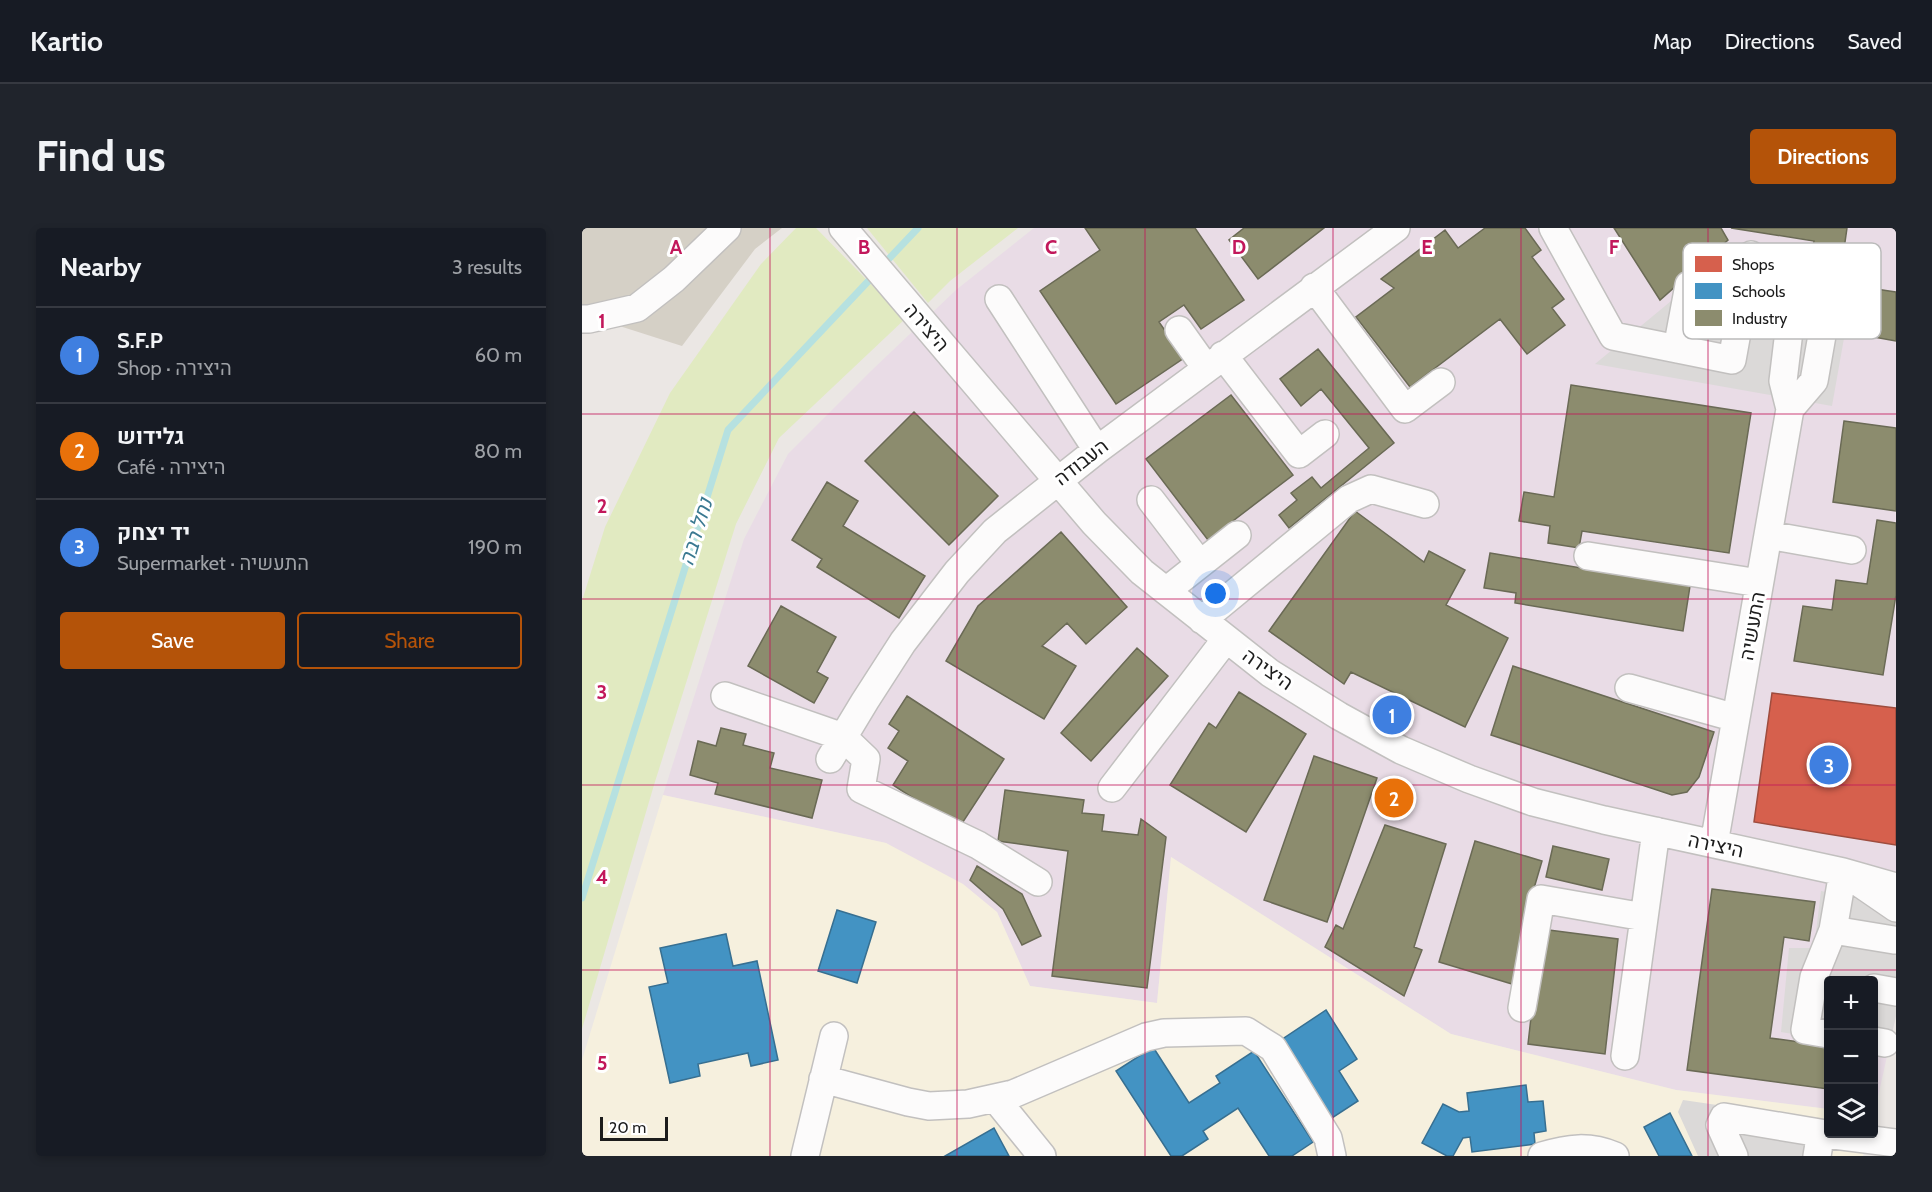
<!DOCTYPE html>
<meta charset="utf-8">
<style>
:root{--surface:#171b24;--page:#20242c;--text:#f1f3f6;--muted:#9ea1a6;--line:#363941;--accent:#b45309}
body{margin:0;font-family:Cabin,Heebo,sans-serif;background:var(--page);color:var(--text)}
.controls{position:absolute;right:18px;bottom:18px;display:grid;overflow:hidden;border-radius:6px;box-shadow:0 3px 9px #0003}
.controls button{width:54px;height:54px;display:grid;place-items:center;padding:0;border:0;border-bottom:2px solid var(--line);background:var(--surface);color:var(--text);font:30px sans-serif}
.scale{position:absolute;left:18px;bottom:15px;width:68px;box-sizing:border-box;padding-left:6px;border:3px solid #1c1c1c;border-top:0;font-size:16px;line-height:21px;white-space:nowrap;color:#1c1c1c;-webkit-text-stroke:4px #fff;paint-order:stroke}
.you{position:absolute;left:634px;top:366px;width:21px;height:21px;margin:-15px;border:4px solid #fff;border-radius:50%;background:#1a73e8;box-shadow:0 0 0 9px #1a73e833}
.badge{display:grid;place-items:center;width:39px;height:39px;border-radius:50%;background:var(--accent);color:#fff;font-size:20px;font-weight:700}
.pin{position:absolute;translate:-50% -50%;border:3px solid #fff;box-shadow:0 2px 6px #0006}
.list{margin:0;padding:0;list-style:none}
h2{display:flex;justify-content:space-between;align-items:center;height:78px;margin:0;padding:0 24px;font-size:26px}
h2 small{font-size:20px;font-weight:400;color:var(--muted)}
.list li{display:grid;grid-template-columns:39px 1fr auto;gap:18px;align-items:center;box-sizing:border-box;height:96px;padding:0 24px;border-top:2px solid var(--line)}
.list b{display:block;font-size:22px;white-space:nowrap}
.list p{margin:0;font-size:20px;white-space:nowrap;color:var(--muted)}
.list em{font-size:20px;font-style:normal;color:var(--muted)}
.actions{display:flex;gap:12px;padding:18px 24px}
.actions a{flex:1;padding:14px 0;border:2px solid var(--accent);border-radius:6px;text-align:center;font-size:21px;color:var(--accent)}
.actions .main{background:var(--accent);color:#fff}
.icon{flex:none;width:33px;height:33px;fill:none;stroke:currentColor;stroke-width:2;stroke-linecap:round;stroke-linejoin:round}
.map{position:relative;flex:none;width:1314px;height:928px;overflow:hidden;border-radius:6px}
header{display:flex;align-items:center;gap:36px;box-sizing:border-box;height:84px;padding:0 30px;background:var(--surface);border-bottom:2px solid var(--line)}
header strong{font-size:28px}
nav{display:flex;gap:33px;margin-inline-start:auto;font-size:21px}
.intro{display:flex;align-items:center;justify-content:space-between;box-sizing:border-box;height:144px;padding:0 36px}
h1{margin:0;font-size:42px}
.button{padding:15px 27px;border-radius:6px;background:var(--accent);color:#fff;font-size:21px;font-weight:700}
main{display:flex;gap:36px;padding:0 36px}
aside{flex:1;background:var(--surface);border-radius:6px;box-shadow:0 3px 9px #0003}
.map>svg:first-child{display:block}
.industrial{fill:#e9dce6}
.education{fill:#f6f0de}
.construction{fill:#d5d0c6}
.grass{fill:#e1eac1}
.parking{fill:#dbd9d8}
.shops{fill:#d6604d;stroke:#9e4c3e;stroke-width:1.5}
.schools{fill:#4393c3;stroke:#376f91;stroke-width:1.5}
.industry{fill:#8c8c6e;stroke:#6a6a55;stroke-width:1.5}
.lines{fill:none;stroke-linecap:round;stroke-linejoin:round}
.stream{stroke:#b6e1e0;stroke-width:7}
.minor-casing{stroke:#c2c0bf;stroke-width:30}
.minor{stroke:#fcfbfb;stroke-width:27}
.grid{fill:none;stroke:#c2185b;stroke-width:1.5;stroke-opacity:0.55}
.labels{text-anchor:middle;stroke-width:6;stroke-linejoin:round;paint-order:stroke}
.street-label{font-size:20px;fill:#1c1c1c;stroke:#fff}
.water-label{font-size:21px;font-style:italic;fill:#3a7991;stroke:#fff}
.key{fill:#fff;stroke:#bbb;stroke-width:1.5}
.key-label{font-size:16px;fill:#1c1c1c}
.grid-label{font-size:20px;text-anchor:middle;font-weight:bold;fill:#c2185b;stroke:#fff;stroke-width:6;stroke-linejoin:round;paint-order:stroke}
</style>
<header>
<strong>Kartio</strong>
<nav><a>Map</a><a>Directions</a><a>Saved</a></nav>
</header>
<div class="intro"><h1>Find us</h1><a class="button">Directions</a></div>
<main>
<aside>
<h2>Nearby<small>3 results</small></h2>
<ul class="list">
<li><span class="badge" style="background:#3f7fe0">1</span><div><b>S.F.P</b><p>Shop · היצירה</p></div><em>60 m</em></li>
<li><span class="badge" style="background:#e8710a">2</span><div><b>גלידוש</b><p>Café · היצירה</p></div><em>80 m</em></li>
<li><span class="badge" style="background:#3f7fe0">3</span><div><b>יד יצחק</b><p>Supermarket · התעשיה</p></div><em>190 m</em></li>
</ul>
<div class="actions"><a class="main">Save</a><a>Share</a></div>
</aside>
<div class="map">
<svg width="1314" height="928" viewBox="0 0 1314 928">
<rect width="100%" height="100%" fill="#ebe7e4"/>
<path class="industrial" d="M452 0H1314V788L1292 887V752H1246V881L1094 862 869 806 589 629 575 775 448 758 415 684 304 615 81 567 162 311 206 226 289 143 374 62Z"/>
<path class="education" d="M81 567 304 615 381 656 415 684 448 758 575 775 589 629 869 806 1094 862 1246 881V906H1287L1281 928H0V832Z"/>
<path class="construction" d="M0 0H200L173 21 100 118 0 86Z"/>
<path class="grass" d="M214 0H234L323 91 197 210 154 296 72 557 0 801V373L23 299 88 165 179 36Z
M285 0H436L368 53 346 75Z"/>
<path class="parking" d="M1147 25 1273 48 1250 178 1013 136Z
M1239 663 1314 678V788L1306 822 1292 820V752H1246V812L1199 804 1207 720H1232Z
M1101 872 1238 892 1227 928H1116L1096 884Z"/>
<path class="shops" d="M1190 465 1314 480V617L1172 594Z"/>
<path class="schools" d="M255 682 294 694 275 755 236 743Z
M144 706 151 738 175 733 196 832 169 838 166 825 116 836 118 848 88 855 67 759 86 755 78 720Z
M744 782 775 831 757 843 776 873 750 890 699 812Z
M571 819 607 875 638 855 634 848 672 823 731 914 710 928H687L656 880 621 903 626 911 600 928H589L534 843Z
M944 857 946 874 961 873 964 903 952 905 953 916 890 924 888 909 881 910 871 928H865L840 915 861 876 877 884 887 883 885 865Z
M1088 885 1110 928H1077L1062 899Z
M412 900 427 928H363Z"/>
<path class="industry" d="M503 0H613L662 72 619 101 602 77 577 94 602 130 534 176 458 63 518 22Z
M662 0H742L676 51 647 12Z
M903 0H943L959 22 950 29 982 71 970 80 983 97 945 126 918 91 828 159 774 89 812 60 799 51 863 2 876 20Z
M1032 0H1139L1146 12 1078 72Z
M1149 0H1265L1260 35 1229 30 1232 13Z
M1287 60 1314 64V113L1280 107Z
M736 121 812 215 707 300 697 287 715 272 709 265 730 249 739 260 787 220 739 161 719 178 698 151Z
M989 157 1169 185 1147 325 1000 303 997 320 966 315 968 298 937 293 942 264 972 269Z
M649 167 711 247 626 312 564 231Z
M332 184 416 268 367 317 283 233Z
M1262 193 1314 200V283L1251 274Z
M245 254 276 273 261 298 343 348 317 390 235 339 240 331 210 312Z
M773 283 842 334 847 323 883 342 864 377 926 410 883 499 769 444 762 456 687 403Z
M1295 292 1314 295V367L1301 447 1212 433 1221 378 1250 382 1254 352 1285 356Z
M479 304 545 379 504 416 485 395 460 418 494 438 462 491 364 433 396 378Z
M908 325 1108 358 1101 403 933 375 934 365 902 360Z
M199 378 254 409 235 444 246 450 232 475 166 438Z
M555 420 586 448 509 533 479 505Z
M931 438 1132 504 1117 549 1105 564 1090 567 909 507Z
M657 464 724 506 664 604 588 557 627 495 634 500Z
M325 468 422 531 377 600 311 557 326 533 306 520 317 503 307 496Z
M139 500 164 506 161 517 192 525 188 540 240 552 230 590 133 566 136 555 108 547 116 513 134 518Z
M732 528 795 550 745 694 682 672Z
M423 562 502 572 500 585 522 587 520 603 556 607 559 591 584 609 565 760 470 748 486 623 416 613Z
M803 597 864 616 832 719 840 722 822 768 743 719 754 697 761 701Z
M893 613 960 633 945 684 951 685 930 756 857 734Z
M971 618 1027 631 1020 662 964 649Z
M395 638 440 666 459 708 440 717 421 681 388 652Z
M1130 661 1233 674 1227 713 1202 709 1188 810 1246 818V861L1105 842Z
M959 701 1036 711 1023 826 946 816Z"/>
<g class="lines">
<path class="stream" d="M301 37 336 0
M0 670 146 202 293 46"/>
<g class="minor-casing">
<path id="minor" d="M261 0 512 295 560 344 688 445 757 488 819 522 887 551 951 574 1022 592 1261 644 1314 659
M971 0 1031 108 1150 132 1169 27
M1214 45 1201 153 1208 181 1232 153 1249 56
M732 59 823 181 859 154
M417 71 515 222
M0 91H7L55 80 92 51 145 0
M597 102 624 140
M1095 121 1107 57
M641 127 717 226 743 206
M569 272 618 336
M1186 307 1270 322
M1006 328 1177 355
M584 363 655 307
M620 392 767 271 789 261 843 276
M1047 460 1154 490
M143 468 261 509 284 531 279 561 396 617 456 654
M248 531 283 473 321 414 375 344 413 303 515 222 814 0
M530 560 644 411
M1132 616 1208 181
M1279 656 1314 680
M1251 702 1312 712
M1292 760 1314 764
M940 780 959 671 1062 689
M1246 806 1223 802 1232 749 1251 702 1261 644
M1292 813 1303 815
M1043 828 1074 603
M241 851 326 874 347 878 386 876 431 866 564 809 582 805 664 803 691 820 746 910 750 928
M413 870 460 928
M223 928 252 808
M960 928C986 920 1007 917 1033 928
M1152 928 1138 897 1142 889 1244 906
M1235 928 1237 916 1244 906 1314 915"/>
</g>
<use href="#minor" class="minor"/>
</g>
<path class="grid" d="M188 0V928M375 0V928M563 0V928M751 0V928M939 0V928M1126 0V928M0 186H1314M0 371H1314M0 557H1314M0 742H1314"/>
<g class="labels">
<g class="street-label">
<text transform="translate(345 99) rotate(49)" y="7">היצירה</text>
<text transform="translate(499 234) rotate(-38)" y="7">העבודה</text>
<text transform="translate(1170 398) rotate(-80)" y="7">התעשיה</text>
<text transform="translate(686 441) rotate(35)" y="7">היצירה</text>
<text transform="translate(1134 617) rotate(12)" y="7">היצירה</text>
</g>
<g class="water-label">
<text transform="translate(114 304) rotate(-73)" y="7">נחל רבה</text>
</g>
</g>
<rect x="1101" y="15" width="198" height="96" rx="9" class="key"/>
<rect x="1113" y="28" width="27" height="16" fill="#d6604d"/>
<rect x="1113" y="55" width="27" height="16" fill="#4393c3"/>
<rect x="1113" y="82" width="27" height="16" fill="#8c8c6e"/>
<g class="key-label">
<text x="1150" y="42">Shops</text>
<text x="1150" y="69">Schools</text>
<text x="1150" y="96">Industry</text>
</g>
<g class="grid-label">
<text x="94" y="26">A</text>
<text x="282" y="26">B</text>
<text x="469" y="26">C</text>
<text x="657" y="26">D</text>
<text x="845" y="26">E</text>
<text x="1032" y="26">F</text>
<text x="20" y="100">1</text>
<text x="20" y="285">2</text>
<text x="20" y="471">3</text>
<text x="20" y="656">4</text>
<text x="20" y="842">5</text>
</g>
</svg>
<div class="controls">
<button>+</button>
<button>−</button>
<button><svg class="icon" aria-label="layers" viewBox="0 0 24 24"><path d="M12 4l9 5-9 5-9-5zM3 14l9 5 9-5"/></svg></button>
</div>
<div class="scale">20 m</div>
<div class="you"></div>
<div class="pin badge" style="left:810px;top:487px;background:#3f7fe0">1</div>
<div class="pin badge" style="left:812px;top:570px;background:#e8710a">2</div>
<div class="pin badge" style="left:1247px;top:537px;background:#3f7fe0">3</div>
</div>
</main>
